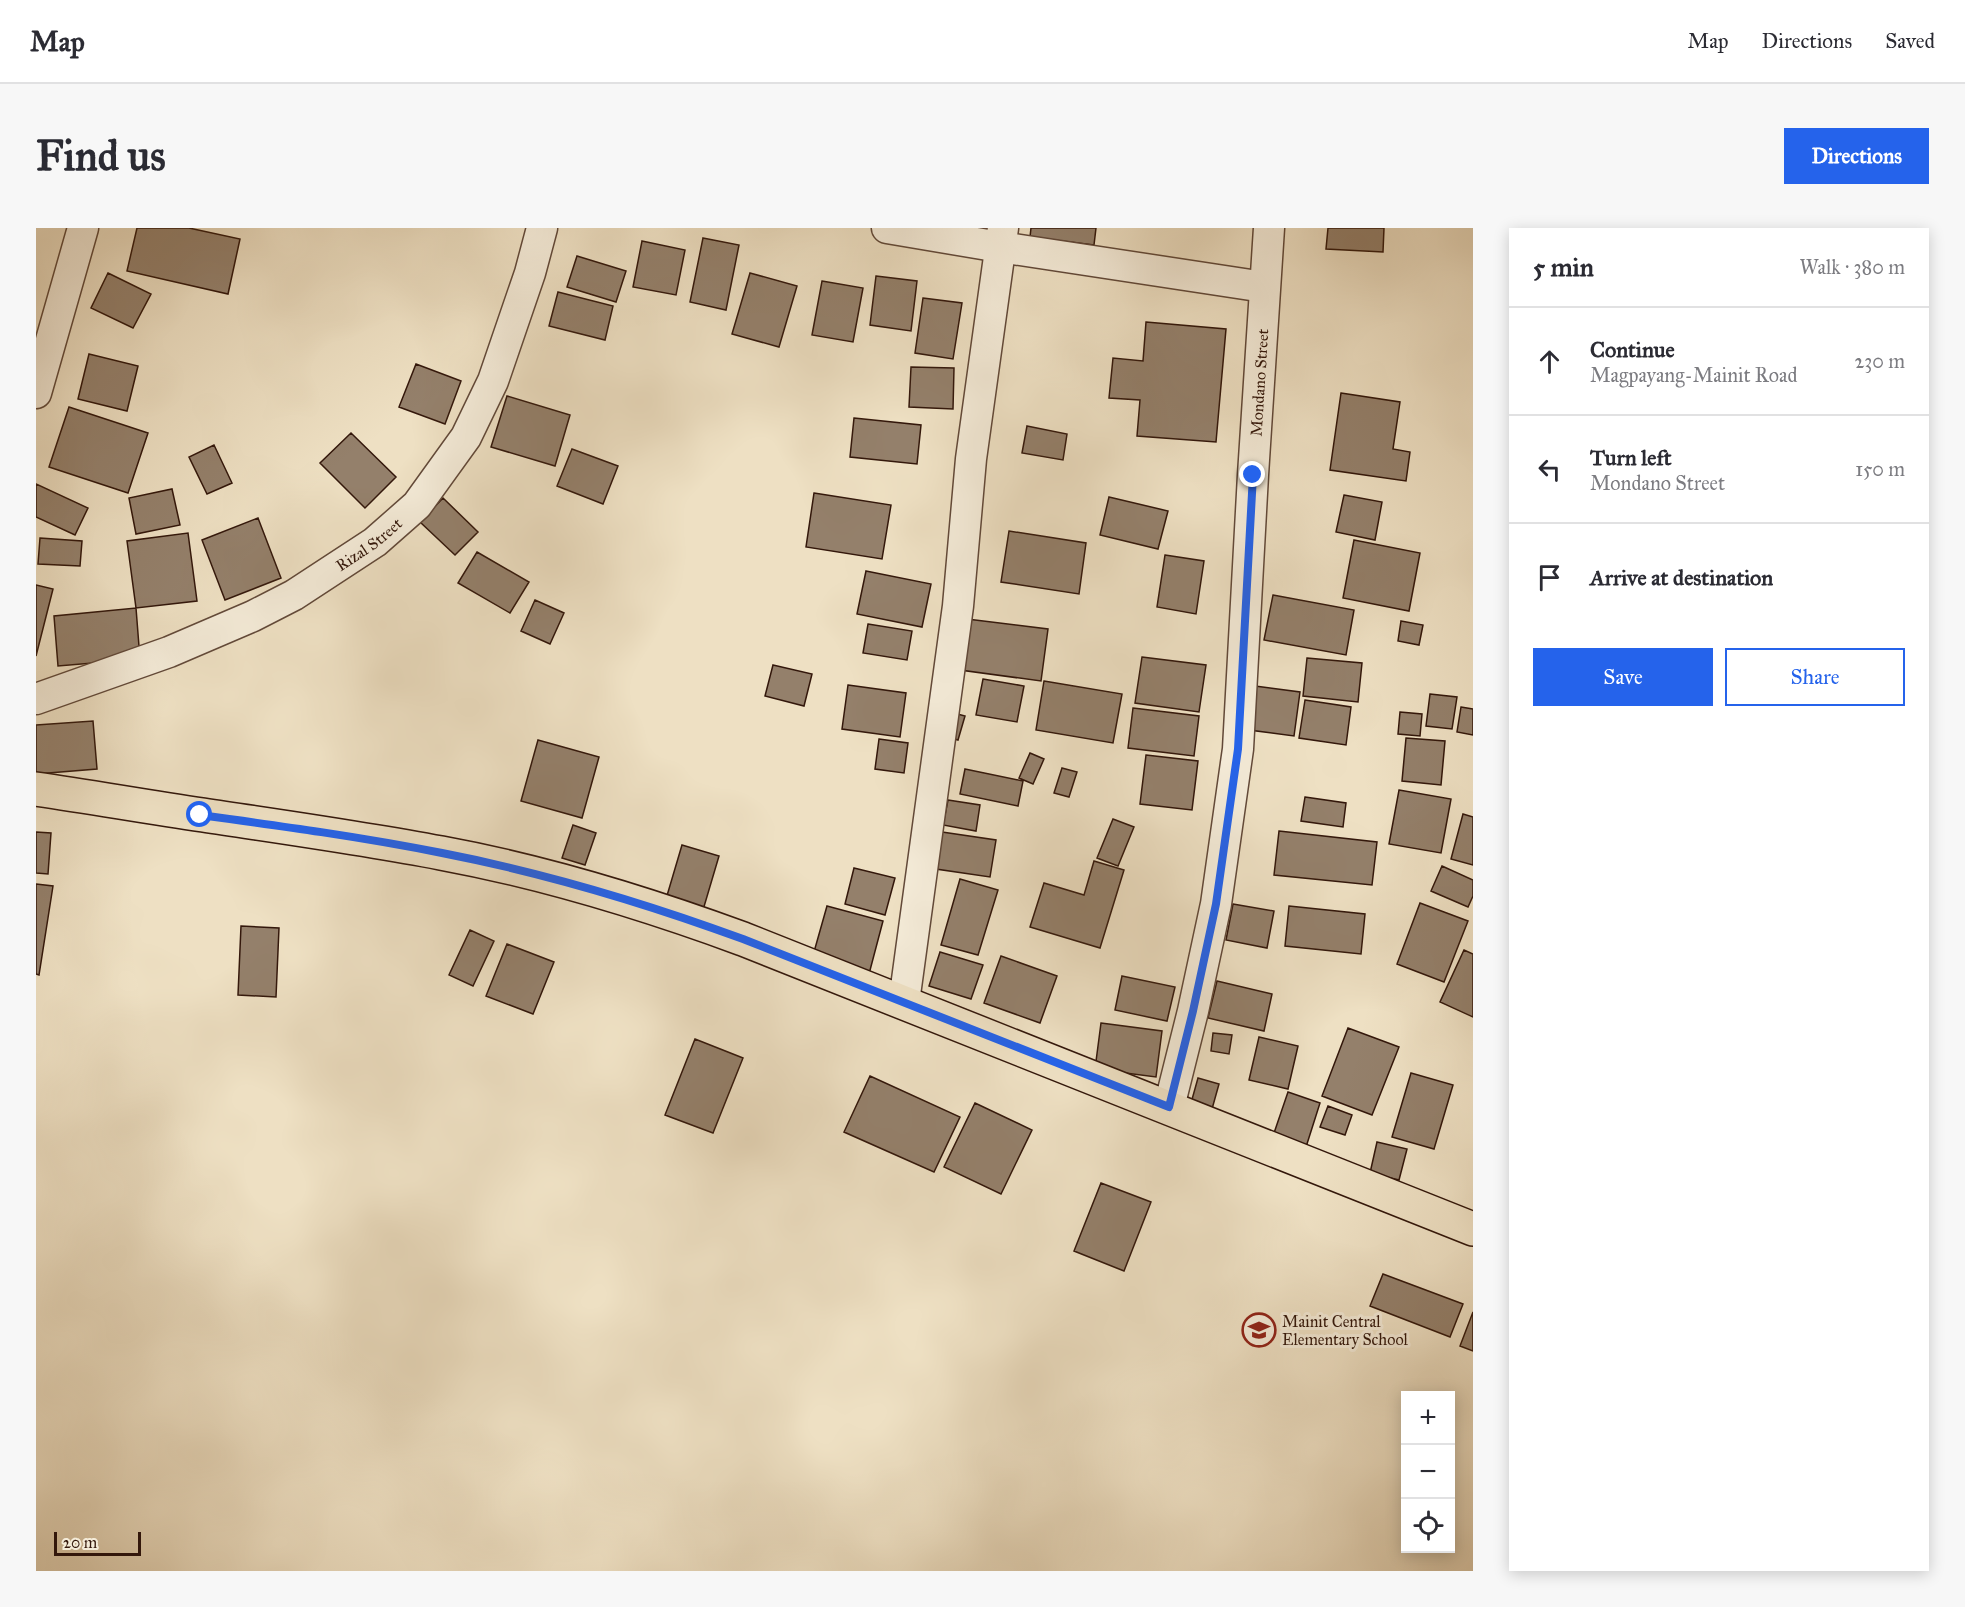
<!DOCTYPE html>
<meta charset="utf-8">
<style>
:root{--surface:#fff;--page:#f7f7f7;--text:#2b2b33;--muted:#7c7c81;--line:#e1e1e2;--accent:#2563eb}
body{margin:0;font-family:"IM FELL Great Primer",serif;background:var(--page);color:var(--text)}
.controls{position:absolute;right:18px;bottom:18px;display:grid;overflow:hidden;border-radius:0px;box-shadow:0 3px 15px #0003}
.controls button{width:54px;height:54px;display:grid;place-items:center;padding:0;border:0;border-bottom:2px solid var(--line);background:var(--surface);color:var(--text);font:30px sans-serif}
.scale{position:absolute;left:18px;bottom:15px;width:87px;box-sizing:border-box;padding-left:6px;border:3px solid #33170b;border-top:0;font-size:16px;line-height:21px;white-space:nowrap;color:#33170b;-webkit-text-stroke:4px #f4ebd8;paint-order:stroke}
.stop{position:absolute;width:18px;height:18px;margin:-14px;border:4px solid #2563eb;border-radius:50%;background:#fff}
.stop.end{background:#2563eb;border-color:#fff;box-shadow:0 2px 6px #0008}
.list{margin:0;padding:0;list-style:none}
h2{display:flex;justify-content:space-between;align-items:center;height:78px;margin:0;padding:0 24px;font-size:26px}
h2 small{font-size:20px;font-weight:400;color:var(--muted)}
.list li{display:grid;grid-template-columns:39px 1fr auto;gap:18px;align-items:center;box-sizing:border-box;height:108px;padding:0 24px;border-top:2px solid var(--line)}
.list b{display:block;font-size:22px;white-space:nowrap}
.list p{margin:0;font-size:20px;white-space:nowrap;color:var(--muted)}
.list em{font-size:20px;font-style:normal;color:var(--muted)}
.actions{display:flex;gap:12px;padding:18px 24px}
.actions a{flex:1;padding:14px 0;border:2px solid var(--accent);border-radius:0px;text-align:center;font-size:21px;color:var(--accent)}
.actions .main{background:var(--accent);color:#fff}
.icon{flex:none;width:33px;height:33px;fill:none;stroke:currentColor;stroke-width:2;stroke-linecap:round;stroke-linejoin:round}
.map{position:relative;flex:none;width:1437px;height:1343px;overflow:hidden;border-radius:0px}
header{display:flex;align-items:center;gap:36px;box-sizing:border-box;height:84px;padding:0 30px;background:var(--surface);border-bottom:2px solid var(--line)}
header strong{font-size:28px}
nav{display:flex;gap:33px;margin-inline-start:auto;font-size:21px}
.intro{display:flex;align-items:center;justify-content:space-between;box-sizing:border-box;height:144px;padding:0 36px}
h1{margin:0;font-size:42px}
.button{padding:15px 27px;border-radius:0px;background:var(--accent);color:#fff;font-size:21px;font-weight:700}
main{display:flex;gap:36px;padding:0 36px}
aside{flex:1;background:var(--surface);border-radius:0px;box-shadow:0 3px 15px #0003}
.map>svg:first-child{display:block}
.building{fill:#94806b;stroke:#33170b;stroke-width:1.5}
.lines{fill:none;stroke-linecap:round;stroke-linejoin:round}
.minor-casing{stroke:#624939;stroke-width:33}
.major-casing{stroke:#33170b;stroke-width:36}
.minor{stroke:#f4ebd8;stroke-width:30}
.major{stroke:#eee0c3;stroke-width:33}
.route{stroke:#2563eb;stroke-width:8}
.labels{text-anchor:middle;stroke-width:6;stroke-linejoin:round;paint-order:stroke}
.street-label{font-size:16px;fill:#33170b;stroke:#f4ebd8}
.poi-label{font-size:16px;fill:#33170b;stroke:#f4ebd8;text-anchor:start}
</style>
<header>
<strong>Map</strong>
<nav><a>Map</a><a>Directions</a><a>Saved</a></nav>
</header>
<div class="intro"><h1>Find us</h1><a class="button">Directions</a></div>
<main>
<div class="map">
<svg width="1437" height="1343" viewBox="0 0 1437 1343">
<rect width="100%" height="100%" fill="#eee0c3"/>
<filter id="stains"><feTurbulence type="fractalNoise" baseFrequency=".00333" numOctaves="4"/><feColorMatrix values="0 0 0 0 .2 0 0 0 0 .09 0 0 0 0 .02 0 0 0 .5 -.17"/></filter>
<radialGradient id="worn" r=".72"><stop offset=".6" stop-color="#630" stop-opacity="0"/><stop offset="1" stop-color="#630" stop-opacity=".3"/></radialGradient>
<path class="building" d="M101 0H153L204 11 192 66 91 43Z
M995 0H1060L1058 17 994 9Z
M1292 0H1348L1347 24 1290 21Z
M667 10 703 17 690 82 654 74Z
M606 13 649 22 640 67 597 59Z
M541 28 590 43 580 74 531 59Z
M72 45 115 66 97 100 55 80Z
M714 45 761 58 743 119 696 106Z
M840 48 881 53 875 103 834 97Z
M786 53 827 60 817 114 776 107Z
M522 64 577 78 569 112 513 98Z
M887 70 926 75 917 131 879 125Z
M1110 94 1190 101 1180 214 1101 208 1104 172 1073 170 1077 130 1107 133Z
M53 126 102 138 91 183 42 171Z
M380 136 425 153 409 196 363 179Z
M875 139 918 140 917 181 873 179Z
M1305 165 1364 174 1357 221 1374 224 1370 253 1294 242Z
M471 168 534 187 519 238 455 219Z
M33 179 112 205 92 265 13 239Z
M818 190 885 197 881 236 814 229Z
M991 198 1031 206 1027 232 986 225Z
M315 205 360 249 329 280 284 235Z
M178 217 196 255 171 266 153 229Z
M536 221 582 238 567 276 521 258Z
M0 256 52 280 39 307 0 289Z
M136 261 144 297 100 306 93 270Z
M778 265 855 277 846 331 770 319Z
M1308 267 1346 274 1339 312 1300 304Z
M1073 269 1132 283 1122 321 1064 307Z
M407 270 442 304 419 327 384 294Z
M222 290 245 350 189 372 166 312Z
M973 303 1050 315 1043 366 965 354Z
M152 305 161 373 100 380 91 313Z
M4 310 46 313 44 338 2 336Z
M1318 312 1384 325 1373 383 1307 370Z
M441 324 493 354 474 385 422 355Z
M1129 327 1168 333 1160 386 1121 379Z
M830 343 895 356 886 399 821 386Z
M0 357 17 361 0 428Z
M1237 367 1318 382 1310 427 1228 412Z
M499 372 528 385 514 416 485 403Z
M100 380 104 431 22 438 18 388Z
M931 391 1012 401 1005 453 924 442Z
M1365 393 1387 397 1383 417 1362 413Z
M832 396 876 403 871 432 827 425Z
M1106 429 1170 437 1163 484 1099 475Z
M1271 430 1326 435 1322 474 1267 468Z
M737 437 776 446 768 478 729 468Z
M947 451 988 458 981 494 940 487Z
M1008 453 1086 466 1077 515 1000 502Z
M812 457 870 465 864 509 806 501Z
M1219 458 1264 464 1258 508 1213 502Z
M1394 466 1421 469 1416 501 1390 498Z
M1269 472 1315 479 1310 517 1263 510Z
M1425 479 1437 481V507L1421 504Z
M1097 480 1163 488 1158 528 1092 520Z
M914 484 929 488 922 512 907 508Z
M1364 484 1386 486 1384 508 1362 506Z
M57 493 61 541 0 546V497Z
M1370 510 1409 513 1405 557 1366 553Z
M843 511 872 515 868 545 839 541Z
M502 512 563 529 546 590 485 573Z
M994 525 1008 531 997 556 983 550Z
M1110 527 1162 533 1156 582 1104 576Z
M1026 540 1041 544 1033 569 1018 565Z
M929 541 987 553 982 578 924 566Z
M1363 562 1415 571 1405 625 1353 616Z
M1269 569 1310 575 1307 599 1265 593Z
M912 572 944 577 940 603 907 597Z
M1427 586 1437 589V637L1415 631Z
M1077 591 1098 599 1082 638 1061 630Z
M537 597 560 605 549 637 526 630Z
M1243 603 1341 614 1336 657 1238 647Z
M0 604 15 605 12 646 0 645Z
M906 604 960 612 954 649 900 641Z
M646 617 683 628 667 682 630 671Z
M1058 633 1088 642 1064 720 994 699 1008 655 1048 667Z
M1406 638 1437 652V668L1432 679 1395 663Z
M818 640 859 650 849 687 809 676Z
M924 651 962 662 942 727 905 717Z
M0 656 17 658 3 747 0 746Z
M1384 675 1432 693 1408 754 1361 736Z
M1197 676 1238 683 1231 720 1190 712Z
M791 678 847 693 833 746 776 731Z
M1253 678 1329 686 1325 726 1249 718Z
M205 698 243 700 240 769 202 767Z
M434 702 458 713 437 758 413 747Z
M471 716 518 734 497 786 450 768Z
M1428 722 1437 726V789L1404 774Z
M904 724 947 737 935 771 893 758Z
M965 728 1021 748 1004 795 948 775Z
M1086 748 1139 759 1131 793 1079 782Z
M1181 753 1236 766 1228 803 1172 790Z
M1065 795 1126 803 1120 849 1059 841Z
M1312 800 1363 819 1336 887 1286 868Z
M1177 805 1196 807 1193 826 1175 823Z
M1223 809 1262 818 1252 861 1213 852Z
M659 811 707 830 677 905 629 887Z
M1375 845 1417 857 1398 921 1356 909Z
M834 848 924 889 898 944 808 904Z
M1162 850 1183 856 1176 881 1155 875Z
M1252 864 1284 875 1270 919 1237 908Z
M939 875 996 902 965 966 908 939Z
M1292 878 1316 887 1309 907 1284 899Z
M1341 914 1371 921 1363 952 1334 945Z
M1065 955 1115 974 1088 1043 1038 1023Z
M1347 1046 1427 1076 1414 1109 1334 1078Z
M1437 1084V1123L1424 1118Z"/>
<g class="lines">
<g class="minor-casing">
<g id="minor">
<path d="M851 0 964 19 1228 59"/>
<path d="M0 165 47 0"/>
<path id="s1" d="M0 471 133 424 217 388 258 367 339 314 381 277 430 209 457 153 494 45 506 0"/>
<path d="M868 774 922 378 935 231 967 0"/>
<path id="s2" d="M1133 879 1157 783 1180 676 1202 521 1217 247 1233 0"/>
</g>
</g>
<g class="major-casing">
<path id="major" d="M0 561C56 569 111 579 167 587 246 599 326 610 405 625 508 644 609 675 707 711L1437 1001"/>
</g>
<use href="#minor" class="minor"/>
<use href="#major" class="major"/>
</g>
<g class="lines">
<path class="route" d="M164 587C245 598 326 609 406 625 509 645 609 675 707 711L1133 879 1157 783 1180 676 1202 521 1217 247"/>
</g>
<defs>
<g id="school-ring" transform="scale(1.725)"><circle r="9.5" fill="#f4ebd8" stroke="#8f2418" stroke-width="1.5"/><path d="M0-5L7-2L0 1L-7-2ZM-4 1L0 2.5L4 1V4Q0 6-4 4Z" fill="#8f2418"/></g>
</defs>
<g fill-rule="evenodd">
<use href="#school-ring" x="1223" y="1102"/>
</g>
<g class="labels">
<g class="street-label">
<text dy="6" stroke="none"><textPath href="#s2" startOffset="732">Mondano Street</textPath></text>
<text dy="6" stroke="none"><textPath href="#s1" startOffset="369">Rizal Street</textPath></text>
</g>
<g class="poi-label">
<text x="1246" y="1099">Mainit Central<tspan x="1246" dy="18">Elementary School</tspan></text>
</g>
</g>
<rect width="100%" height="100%" filter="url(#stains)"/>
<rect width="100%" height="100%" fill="url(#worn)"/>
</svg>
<div class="controls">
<button>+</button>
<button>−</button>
<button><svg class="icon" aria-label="locate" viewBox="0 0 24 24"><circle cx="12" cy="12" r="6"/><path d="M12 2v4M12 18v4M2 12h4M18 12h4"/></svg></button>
</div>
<div class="scale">20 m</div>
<div class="stop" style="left:164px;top:587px"></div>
<div class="stop end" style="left:1217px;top:247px"></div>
</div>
<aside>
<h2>5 min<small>Walk · 380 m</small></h2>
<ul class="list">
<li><svg class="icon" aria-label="ahead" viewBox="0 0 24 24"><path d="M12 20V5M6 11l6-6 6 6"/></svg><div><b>Continue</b><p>Magpayang-Mainit Road</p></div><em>230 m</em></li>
<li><svg class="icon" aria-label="left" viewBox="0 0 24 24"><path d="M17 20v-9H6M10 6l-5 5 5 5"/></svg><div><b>Turn left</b><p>Mondano Street</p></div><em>150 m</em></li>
<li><svg class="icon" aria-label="arrive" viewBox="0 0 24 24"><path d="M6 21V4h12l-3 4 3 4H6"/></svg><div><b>Arrive at destination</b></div></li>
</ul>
<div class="actions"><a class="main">Save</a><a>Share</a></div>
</aside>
</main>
